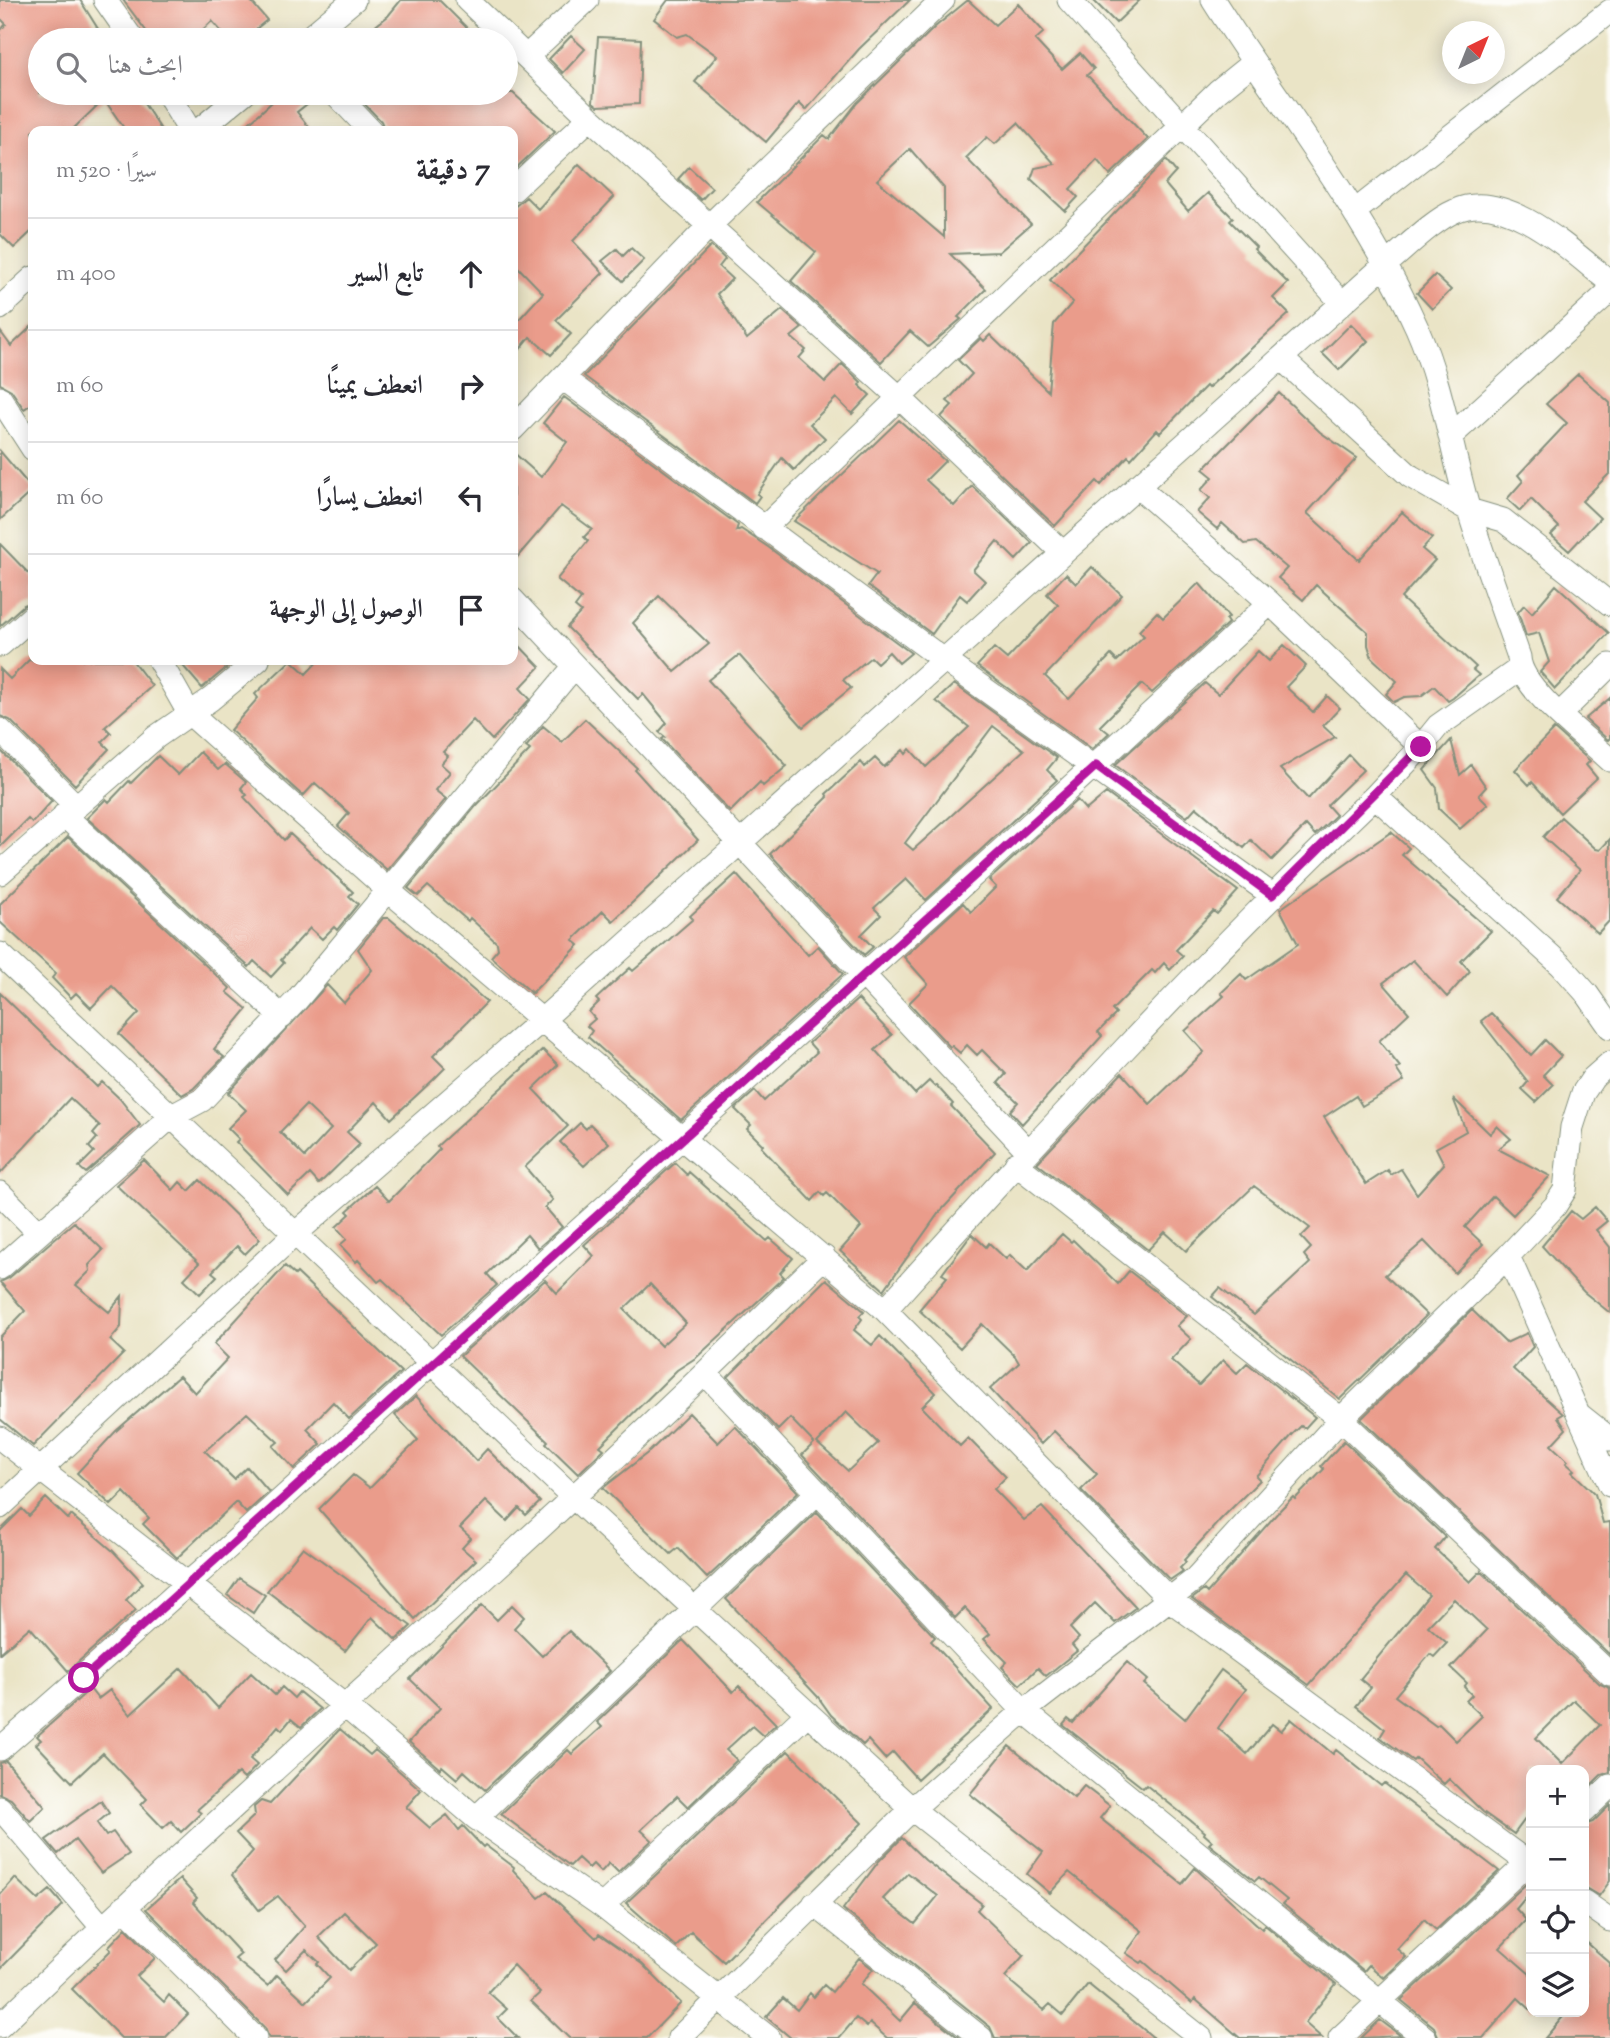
<!DOCTYPE html>
<html lang="ar">
<meta charset="utf-8">
<style>
:root{--surface:#fff;--page:#f7f7f7;--text:#2b2b33;--muted:#7c7c81;--line:#e1e1e2}
body{margin:0;font-family:"Sorts Mill Goudy",Amiri,serif;background:var(--page);color:var(--text);direction:rtl}
.controls{position:absolute;right:21px;bottom:21px;display:grid;overflow:hidden;border-radius:14px;box-shadow:0 4px 18px #0003}
.controls button{width:63px;height:63px;display:grid;place-items:center;padding:0;border:0;border-bottom:2px solid var(--line);background:var(--surface);color:var(--text);font:35px sans-serif}
.compass{position:absolute;left:1442px;top:21px;width:63px;height:63px;border-radius:50%;background:var(--surface);box-shadow:0 4px 18px #0003;rotate:43deg}
.stop{position:absolute;width:21px;height:21px;margin:-16px;border:5px solid #b5179e;border-radius:50%;background:#fff}
.stop.end{background:#b5179e;border-color:#fff;box-shadow:0 2px 7px #0008}
.list{margin:0;padding:0;list-style:none}
h2{display:flex;justify-content:space-between;align-items:center;height:91px;margin:0;padding:0 28px;font-size:30px}
h2 small{font-size:23px;font-weight:400;color:var(--muted)}
.list li{display:grid;grid-template-columns:46px 1fr auto;gap:21px;align-items:center;box-sizing:border-box;height:112px;padding:0 28px;border-top:2px solid var(--line)}
.list b{display:block;font-size:26px;white-space:nowrap}
.list em{font-size:23px;font-style:normal;color:var(--muted)}
.icon{flex:none;width:38px;height:38px;fill:none;stroke:currentColor;stroke-width:2;stroke-linecap:round;stroke-linejoin:round}
.map{position:relative;flex:none;width:1610px;height:2038px;overflow:hidden;direction:ltr}
.search{position:absolute;background:var(--surface);box-shadow:0 4px 18px #0003;left:28px;top:28px;width:490px;height:77px;display:flex;align-items:center;gap:18px;box-sizing:border-box;padding:0 24px;border-radius:38px;color:var(--muted);font-size:26px}
.panel{position:absolute;background:var(--surface);box-shadow:0 4px 18px #0003;left:28px;top:126px;width:490px;height:539px;border-radius:14px;direction:rtl}
.map>svg:first-child{display:block}
.building{fill:#ea9c8b;fill-rule:evenodd}
.lines{fill:none;stroke-linecap:round;stroke-linejoin:round}
.minor-casing{stroke:#84907d;stroke-width:25}
.minor{stroke:#fff;stroke-width:23}
.route{stroke:#b5179e;stroke-width:9}
</style>
<div class="map">
<svg width="1610" height="2038" viewBox="0 0 1610 2038">
<rect width="100%" height="100%" fill="#fdfcf7"/>
<filter id="ink" filterUnits="userSpaceOnUse"><feTurbulence type="fractalNoise" baseFrequency=".0143" numOctaves="2"/><feDisplacementMap in="SourceGraphic" scale="14" xChannelSelector="R" yChannelSelector="G"/><feConvolveMatrix kernelMatrix="1 2 1 2 8 2 1 2 1" color-interpolation-filters="sRGB"/></filter>
<filter id="wash" filterUnits="userSpaceOnUse"><feTurbulence type="fractalNoise" baseFrequency=".00686" numOctaves="4" result="noise"/><feDisplacementMap in="SourceGraphic" scale="28" xChannelSelector="R" yChannelSelector="G"/><feGaussianBlur stdDeviation="1.57" result="paint"/><feColorMatrix in="noise" values="0 0 0 0 0 0 0 0 0 0 0 0 0 0 0 0 0 1.4 0 .05"/><feComposite in="paint" operator="in"/></filter>
<g filter="url(#wash)">
<rect width="100%" height="100%" fill="#eae4c6"/>
<g id="blocks">
<path class="building" d="M0 0H80L105 40H40V93H137L162 131H126L104 99 71 131H33V230L14 248 0 234V31L6 24 0 18Z
M123 0H250L267 20 257 28 268 40H229L212 21 192 40H153Z
M401 0H439L479 40H419L410 32 400 40H358L388 16Z
M668 0H910L859 49 806 110 799 103 766 142 695 82 717 56 687 34 677 37 654 19Z
M968 0 995 25 1018 4 1044 32 1035 40 1062 69 1080 53 1094 69 1087 75 1148 139 1110 175 1097 160 1070 189 1078 197 1065 211 1031 179 1035 168 1055 164 1018 123 995 144 987 137 966 158 1031 224 999 252 950 254 986 289 958 317 961 319 928 347 910 331 881 362 791 281 816 252 757 202 824 135 829 139 857 103 935 27ZM910 149 944 188V237L877 180Z
M1093 0H1140L1116 23Z
M571 36 585 49 563 73 549 59Z
M598 37 641 39 639 104 598 106 593 102Z
M282 93H321L297 112 312 131H240Z
M354 93H513L555 131 513 171V131H385L381 121Z
M1166 160 1176 172 1165 184 1188 211 1208 193 1233 218 1230 221 1256 247 1254 249 1288 283 1273 298 1289 314 1208 388 1206 386 1160 433 1157 430 1131 459 1128 456 1101 485 1097 481 1055 526 941 417 952 405 947 401 972 374 958 360 981 338 984 341 990 335 1048 391 1054 324 1073 302 1050 280Z
M579 164 614 197 573 241 603 273 556 320 571 334 551 355 530 337 513 358V326L543 293 513 262V208L526 197 538 209Z
M689 167 712 188 701 200 678 179Z
M711 246 725 259 719 267 732 279 717 294 747 339 782 310 802 328 791 337 806 350 799 358 825 382 842 364 861 382 859 385 870 395 852 414 836 398 810 424 825 438 794 470 782 458 757 494 760 496 755 503 584 376Z
M631 248 644 260 623 281 602 261 617 249 623 256Z
M1435 275 1451 290 1432 309 1417 293Z
M1351 324 1368 341 1339 370 1322 353Z
M33 325V403L24 409 11 390 0 384V331L11 346Z
M1578 374 1610 403V473L1582 501 1600 518 1569 551 1551 535 1559 527 1531 499 1520 511 1507 499 1523 481 1518 475 1567 423 1546 404Z
M1279 393 1320 432 1357 458 1307 513 1359 560 1402 512 1432 538 1422 549 1435 560 1401 598 1476 667 1473 670 1479 675 1453 698 1448 701 1434 686 1421 696 1404 697 1394 702 1386 694 1397 681 1372 658 1368 645V632L1316 585 1303 600 1278 578 1287 568 1256 542 1245 544 1222 523 1217 529 1197 512 1210 498 1201 490 1213 477 1203 469Z
M564 397 738 525 736 531 741 529 768 547 911 653 899 663 889 652 877 663 871 657 843 680 851 688 803 727 739 655 708 680 787 766 763 786 760 782 730 812 662 739 665 737 659 732 667 723 643 694 638 699 567 627 581 612 575 607 581 599 557 579 588 541 584 537 592 529 561 506 513 562V452L541 477 567 442 543 423ZM659 596 709 644 675 672 633 623Z
M899 420 945 461 926 480 954 506 972 486 1032 543 1016 560 997 541 973 570 985 581 967 601 960 595 932 634 868 586 877 574 794 521Z
M0 451 33 490 0 520Z
M0 544 33 578V602L24 605 0 626Z
M1092 567 1122 595 1045 676 1069 699 1111 655 1117 661 1144 636 1139 631 1157 612 1163 618 1199 583 1229 617 1226 620 1228 623 1152 693 1142 684 1100 726 1109 733 1092 749 977 666 994 648 1007 659 1058 605 1047 594 1066 574 1076 584Z
M1556 585 1609 633 1555 689 1540 672 1549 662 1539 633 1526 636 1518 612 1524 605 1532 613Z
M513 639 540 667 520 688 530 699 492 740 473 720 443 752 448 756 441 764 450 772 435 790 446 799 387 870 338 826 349 813 315 783 303 796 230 730 258 698 255 694 291 660 306 674 319 660H513Z
M1284 645 1306 666 1286 687 1313 712 1327 696 1340 708 1323 726 1335 737 1280 769 1308 799 1349 755 1363 770 1327 805 1336 815 1315 835 1306 825 1272 860 1251 840 1244 848 1196 807 1187 817 1115 765 1205 683 1218 694 1258 651 1269 661Z
M29 660H132L152 686 105 727 111 733 102 742 109 749 75 785 10 720 0 716V669L10 679Z
M178 660H236L202 688Z
M954 684 1057 758 1047 770 1057 780 926 900 906 879 874 908 881 915 861 935 873 947 864 955 770 854 828 797 826 794 861 762 865 767 875 758 884 767 903 750 906 754 910 749 926 767 969 727 936 701ZM993 726 1024 750 913 850 905 843Z
M1610 698V738L1608 740 1585 719Z
M585 719 637 768 635 770 698 840 613 921 603 911 573 940 579 945 532 993 491 957 498 949 497 943 470 918 468 921 428 886 418 896 408 888 476 806 530 750 526 747 543 726 562 742Z
M1554 729 1590 761 1586 765 1597 778 1560 813 1532 782 1529 785 1515 770Z
M1451 740 1460 775 1471 765 1486 787 1479 795 1488 804 1460 829 1439 809 1437 788 1424 770Z
M0 750 52 801 32 823 28 819 0 847Z
M200 752 218 770 225 764 246 782 241 788 247 795 244 797 284 840 290 834 353 892 349 896 358 904 337 930 334 927 322 939 310 928 281 960 284 963 271 977 254 961 249 967 87 818 106 799 109 802 129 781 131 783 158 756 178 775Z
M1106 793 1238 891 1217 914 1213 911 1176 950 1183 956 1170 970 1164 963 1155 973 1152 970 1112 1010 1116 1014 1098 1032 1102 1036 1022 1124 1010 1111 1018 1102 998 1083 1006 1074 982 1050 977 1055 967 1045 960 1053 952 1046 950 1047 909 1003 928 984 904 957 963 903 971 912 996 887 989 880 1077 800 1086 810Z
M1561 817 1596 849 1600 850 1610 839V920L1598 933 1557 897 1580 870 1543 837Z
M1391 832 1409 848 1402 855 1491 931 1461 961 1470 971 1447 997 1413 960 1383 983 1409 1013 1379 1041 1400 1067 1396 1069 1404 1081 1362 1106 1356 1096 1324 1117 1366 1184 1388 1170 1391 1175 1401 1169 1417 1194 1444 1164 1436 1148 1466 1131 1453 1098 1490 1134 1497 1126 1511 1139 1498 1149 1550 1176 1513 1215 1493 1196 1465 1227 1483 1244 1455 1273 1424 1241 1385 1275 1427 1315 1340 1399 1212 1297 1220 1288 1254 1315 1310 1263 1304 1255 1311 1248 1301 1237 1310 1228 1254 1186 1186 1251 1165 1232 1148 1250 1037 1163 1122 1073 1150 1104 1204 1052 1185 1031 1224 996 1221 993 1241 974 1246 980 1298 944 1280 909Z
M68 837 230 988 227 992 247 1009 214 1049 224 1057 193 1089 182 1095 119 1034 139 1013 112 986 91 1008 76 993 71 998 52 978 56 973 0 922V904Z
M736 874 808 955 818 946 843 974 681 1120 588 1037 592 1031 587 1026 595 1019 589 1012 599 1002 596 999 610 986 630 968 633 971 693 919 690 916Z
M383 918H389L487 1002 433 1056 445 1068 433 1080 391 1119 376 1102 347 1132 360 1144 319 1184 310 1174 288 1195 236 1142 239 1139 228 1128 246 1110 228 1093 327 985 344 1003 372 970 358 949ZM306 1105 331 1129 305 1157 280 1132Z
M0 993 97 1087 102 1082 120 1099 140 1125 86 1173 79 1167 94 1152 89 1147 97 1138 93 1134 100 1126 70 1098 0 1174Z
M858 999 892 1035 875 1050 915 1094 929 1081 934 1086 936 1085 953 1104 951 1106 995 1152 938 1214 884 1290 840 1251 861 1227 827 1193 824 1196 820 1192 812 1201 761 1147 763 1145 747 1129 751 1125 735 1109 755 1091 764 1101 817 1052 809 1043Z
M1491 1013 1531 1055 1545 1040 1561 1056 1543 1075 1553 1085 1536 1102 1522 1089 1528 1082 1481 1021Z
M543 1050 558 1065 533 1089 568 1126 525 1167 553 1200 545 1207 562 1227 538 1248 527 1235 487 1274 497 1285 441 1335 382 1279 378 1282 358 1260 356 1262 340 1245 347 1239 336 1227 350 1214 347 1211 375 1186 389 1201 440 1149 437 1146Z
M580 1123 586 1129 590 1124 609 1143 584 1166 560 1142Z
M144 1160 173 1190 180 1182 189 1191 200 1180 260 1239 245 1254 237 1246 212 1272 217 1276 200 1294 184 1279 199 1263 116 1185Z
M675 1163 687 1175 689 1172 767 1241 770 1238 793 1258 780 1273 784 1277 697 1357 677 1370 600 1446 604 1449 578 1474 546 1443 548 1441 460 1356 545 1280 557 1293 594 1256 584 1245ZM650 1284 686 1323 661 1346 624 1309Z
M1595 1207 1607 1221 1596 1230 1610 1247V1313L1584 1292 1542 1246 1571 1211 1581 1219Z
M74 1222 103 1250 89 1265 90 1271 76 1285 109 1312 122 1296 121 1327 110 1340 124 1353 33 1446 0 1419V1337L25 1311 0 1282 9 1278Z
M972 1234 986 1247 989 1243 1006 1259 1010 1255 1027 1271 1062 1234 1071 1242 1073 1240 1118 1284 1129 1271 1187 1316 1177 1326 1191 1339 1171 1360 1199 1385 1223 1360 1237 1373 1247 1363 1315 1417 1305 1428 1301 1426 1293 1434 1256 1476 1260 1480 1220 1520 1184 1560 1186 1562 1180 1568 1183 1571 1170 1580 1081 1490 1097 1474 1054 1431 1041 1444 990 1389 1019 1363 1015 1356 982 1324 960 1348 919 1310 947 1277 942 1274Z
M285 1266 295 1275 297 1273 401 1372 349 1419 333 1402 307 1429 321 1444 294 1469 273 1446 278 1442 247 1413 205 1451 234 1479 247 1467 269 1492 246 1513 236 1502 177 1558 143 1524 149 1518 124 1492 111 1505 77 1473 116 1431 179 1376 195 1393 228 1358 214 1344Z
M826 1279 864 1311 859 1316 862 1319 854 1330 872 1345 880 1336 936 1393 922 1407 960 1446 968 1438 1006 1477 994 1489 1024 1520 1042 1507 1136 1607 1115 1623 1095 1603 1070 1628 1079 1638 1072 1645 1077 1651 1046 1676 1038 1668 1020 1685 1002 1667 1007 1662 984 1639 990 1634 965 1608 955 1618 802 1455 814 1443 790 1418 778 1430 728 1377ZM846 1412 878 1443 848 1471 817 1443Z
M1472 1310 1506 1343 1527 1333 1533 1347 1513 1369 1563 1414 1558 1417 1566 1429 1551 1445 1568 1461 1566 1463 1574 1470 1572 1472 1595 1494 1603 1523 1610 1522V1655L1361 1419Z
M416 1396 476 1461 487 1449 540 1502 526 1515 519 1508 507 1521 486 1501 460 1528 471 1538 462 1548 476 1560 415 1619 319 1509 353 1475 370 1488 418 1440 395 1415Z
M689 1413 718 1443 735 1426 798 1492 707 1578 678 1548 671 1554 603 1488 650 1451Z
M1344 1441 1445 1537 1435 1549 1470 1582 1481 1571 1600 1684 1610 1688V1772L1601 1775 1584 1792V1770H1531V1811L1514 1834 1483 1812 1449 1779 1444 1784 1416 1758 1413 1761 1380 1737 1385 1729 1356 1706 1371 1688 1360 1679 1429 1595 1406 1575 1309 1685 1192 1599 1204 1590 1207 1593 1281 1509 1293 1497 1295 1499 1324 1469 1321 1466ZM1454 1599 1487 1630 1451 1668 1467 1683 1464 1687 1472 1695 1466 1701 1482 1716 1456 1741 1439 1724 1436 1726 1395 1696 1430 1654 1434 1657 1447 1643 1428 1626ZM1574 1700 1600 1725 1562 1764 1536 1738Z
M46 1498 68 1519 71 1515 113 1551 143 1583 126 1600 136 1610 68 1671 30 1627 0 1653V1531L22 1509 29 1516Z
M817 1512 935 1637 931 1641 993 1709 917 1779 893 1752 885 1759 868 1740 863 1745 831 1715 818 1697 726 1599Z
M303 1547 377 1601 411 1626 396 1640 372 1617 345 1651 267 1591Z
M239 1578 265 1595 253 1613 227 1595Z
M482 1605 497 1620 512 1605 524 1617 514 1628 542 1656 569 1631 610 1671 485 1790 464 1771 457 1779 442 1766 440 1769 409 1742 440 1708 410 1679Z
M683 1640 733 1692 739 1686 776 1724 763 1736 752 1726 726 1750 737 1760 688 1807 677 1796 641 1830 652 1840 618 1872 609 1863 601 1872 593 1864 589 1868 578 1858 570 1866 501 1814 568 1750 572 1754 602 1727 597 1722Z
M1127 1662 1148 1680 1144 1684 1185 1719 1221 1670 1246 1689 1218 1728 1247 1754 1272 1724 1281 1731 1291 1719 1333 1754 1336 1750 1381 1786 1384 1783 1499 1871 1436 1930 1424 1919 1397 1949 1406 1957 1384 1978 1369 1965 1364 1971 1283 1904 1287 1900 1259 1877 1255 1881 1209 1844 1212 1841 1204 1834 1205 1832 1146 1785 1143 1788 1063 1725 1068 1719 1073 1723Z
M181 1668 218 1708 251 1673 275 1695 282 1687 294 1698 299 1692 320 1709 301 1727 291 1719 282 1730 278 1726 250 1759 257 1765 244 1779 238 1773 197 1810 201 1813 181 1832 171 1821 163 1828 141 1805 147 1799 103 1753 72 1782 36 1744 41 1740 37 1736 90 1689 98 1699 110 1690 130 1715Z
M340 1729 370 1755 375 1750 421 1790 406 1807 430 1828 447 1815 459 1830 463 1826 483 1847 485 1845 514 1867 513 1870 539 1898 547 1892 596 1938 599 1934 642 1964 681 2003 647 2038H569L531 2001 540 1993 513 1965 488 1992 507 2009 498 2018 518 2038H269L265 2028 146 1909 180 1879 197 1898 193 1902 241 1954 235 1959 268 1986 277 1975 306 2002 330 1978 317 1964 319 1962 306 1950 286 1970 275 1960 305 1926 278 1896 259 1910 232 1875 253 1851 236 1833 255 1815 254 1807 261 1801 270 1804ZM344 1912 376 1943 349 1970 318 1937Z
M1009 1746 1074 1798 1084 1786 1110 1806 1100 1818 1182 1884 1195 1868 1262 1929 1265 1925 1336 1984 1305 2023 1322 2038H1240L1195 1999 1192 2003 1143 1961 1141 1963 1126 1953 1142 1931 1069 1872 1050 1893 1027 1874 1043 1852 970 1794Z
M788 1751 862 1823 724 1962 691 1932 676 1947 626 1903Z
M6 1761 45 1807 30 1821 11 1799 0 1794V1763Z
M101 1801 109 1813 97 1823 106 1836 113 1832 129 1854 101 1873 75 1840 58 1854 46 1840Z
M1610 1805V1881L1599 1896 1584 1887V1825L1593 1822Z
M902 1838 925 1860 982 1904 977 1910 1024 1955 1005 1977 1044 2010 1050 2004 1063 2015 1088 1984 1154 2038H995L990 2027 843 1909 879 1861ZM908 1873 938 1896 915 1924 883 1899Z
M15 1878 38 1900 50 1890 63 1905 0 1969V1895Z
M1528 1882 1531 1891 1516 1909 1526 1920 1500 1948 1531 1975V2010L1518 1998 1483 2038H1439L1434 2027 1401 2000Z
M126 1928 155 1958 137 1976 164 2002 169 1995 188 2014 165 2038H121L72 1989 111 1950 108 1947Z
M1584 1940 1610 1963V2038H1545L1567 2012H1584Z
M859 1958 873 1969 861 1984 900 2021 915 2003 959 2038H887L870 2023 867 2027 856 2018 839 2038H791L766 2017 783 1998 797 2010 810 1993 814 1997 824 1985 832 1992Z
M1380 2020 1401 2036 1361 2038Z"/>
</g>
</g>
<g filter="url(#ink)">
<use href="#blocks" fill-opacity="0" stroke="#84907d" stroke-width="2"/>
<g class="lines">
<g class="minor-casing">
<path id="minor" d="M105 0 133 40
M467 0 590 118 900 398 1063 553
M1069 0 1342 303
M1213 0C1282 109 1364 210 1417 328 1443 387 1451 450 1469 511 1484 560 1502 608 1519 657 1520 689 1586 737 1610 760
M306 40 354 0
M527 56 587 0
M167 93 190 131
M335 93 371 131
M198 131 244 93
M513 190 590 118
M1354 212 1610 11
M0 308 33 278
M1281 358 1410 476 1469 510 1503 520 1610 604
M564 379 944 660 1272 895
M0 398 33 449
M513 429 709 226 943 0
M1451 436 1610 291
M1137 486 1270 603 1421 747 1375 796
M764 528 1218 91 1254 62
M513 600 1028 1151
M0 645 33 616
M159 660 189 713 389 891 885 1310 1171 1601 1531 1865
M1561 713 1610 665
M0 730 75 805
M1421 747 1438 726 1519 669
M64 815 282 1017
M0 873 156 737 211 699 258 660
M0 954 574 1498 912 1809 1201 2038
M1016 1164 1341 1419 1610 1674
M0 1193 39 1233
M1508 1256 1610 1485
M0 1268 172 1116 202 1100 296 1001 574 667
M885 1310C1043 1134 1204 960 1375 796L1561 965 1587 994 1610 1027
M705 1373 824 1257
M1581 1416 1610 1439
M0 1438 344 1705 476 1818 602 1906 769 2038
M0 1507 295 1234 542 1020 1386 264C1406 248 1432 221 1455 211 1506 187 1573 253 1610 282
M0 1749C182 1592 359 1428 538 1267 783 1047 1029 828 1270 603
M0 1808 102 1927
M1584 1811 1610 1786
M476 1818 818 1492
M1584 1902 1610 1920
M814 1904 981 2038
M602 1906 808 1713
M124 1907 255 2038
M0 2026C230 1803 474 1595 705 1373L1024 1711 1425 2038
M679 2038 912 1809 1024 1711 1194 1580 1341 1419 1508 1256 1555 1206 1565 1190 1572 1127 1583 1093 1593 1078 1610 1063
M1340 2038 1531 1860"/>
</g>
<use href="#minor" class="minor"/>
</g>
</g>
<g class="lines" filter="url(#ink)">
<path class="route" d="M84 1678 1096 766 1272 895 1421 747"/>
</g>
</svg>
<div class="controls">
<button>+</button>
<button>−</button>
<button><svg class="icon" aria-label="locate" viewBox="0 0 24 24"><circle cx="12" cy="12" r="6"/><path d="M12 2v4M12 18v4M2 12h4M18 12h4"/></svg></button>
<button><svg class="icon" aria-label="layers" viewBox="0 0 24 24"><path d="M12 4l9 5-9 5-9-5zM3 14l9 5 9-5"/></svg></button>
</div>
<svg class="compass" viewBox="-18 -18 36 36"><path d="M0-13l5 13h-10z" fill="#e53935"/><path d="M0 13l5-13h-10z" fill="#7c7c81"/></svg>
<div class="stop" style="left:84px;top:1678px"></div>
<div class="stop end" style="left:1421px;top:747px"></div>
<div class="search"><svg class="icon" aria-label="search" viewBox="0 0 24 24"><circle cx="10" cy="10" r="6"/><path d="M15 15l6 6"/></svg>ابحث هنا</div>
<section class="panel">
<h2>7 دقيقة<small>سيرًا · 520 m</small></h2>
<ul class="list">
<li><svg class="icon" aria-label="ahead" viewBox="0 0 24 24"><path d="M12 20V5M6 11l6-6 6 6"/></svg><div><b>تابع السير</b></div><em>400 m</em></li>
<li><svg class="icon" aria-label="right" viewBox="0 0 24 24"><path d="M7 20v-9h11M14 6l5 5-5 5"/></svg><div><b>انعطف يمينًا</b></div><em>60 m</em></li>
<li><svg class="icon" aria-label="left" viewBox="0 0 24 24"><path d="M17 20v-9H6M10 6l-5 5 5 5"/></svg><div><b>انعطف يسارًا</b></div><em>60 m</em></li>
<li><svg class="icon" aria-label="arrive" viewBox="0 0 24 24"><path d="M6 21V4h12l-3 4 3 4H6"/></svg><div><b>الوصول إلى الوجهة</b></div></li>
</ul>
</section>
</div>
